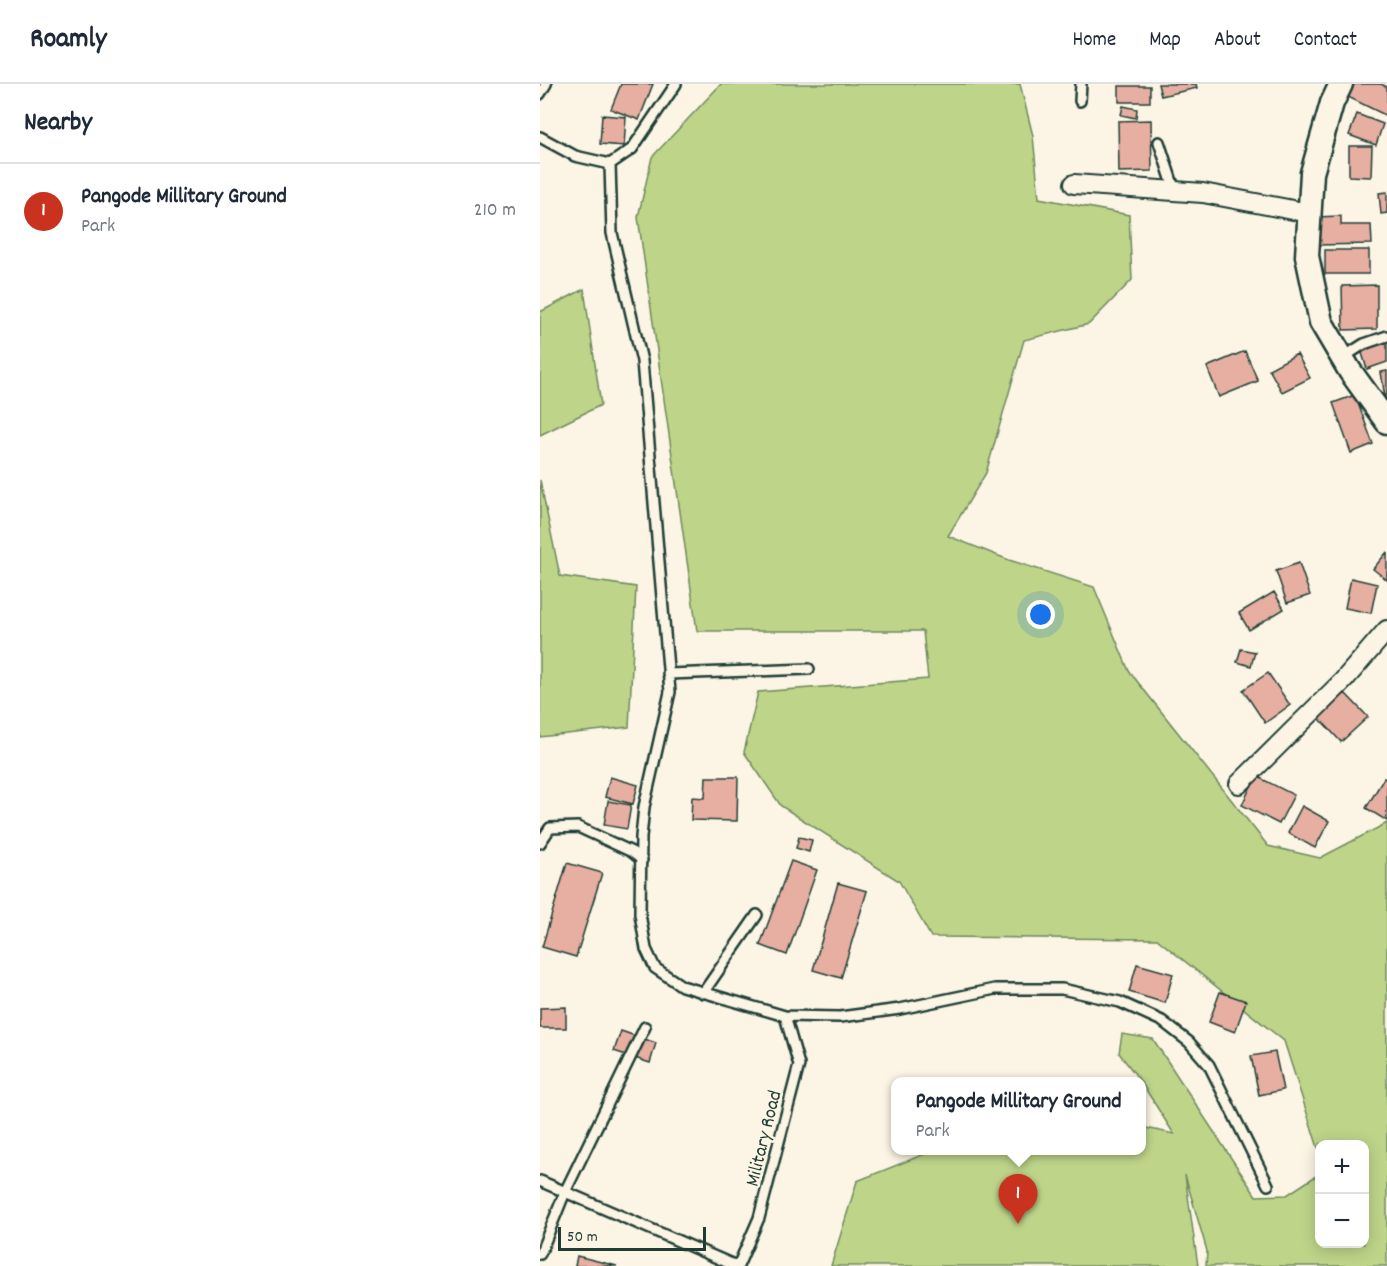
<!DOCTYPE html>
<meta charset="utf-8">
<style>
:root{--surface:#fff;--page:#f6f6f7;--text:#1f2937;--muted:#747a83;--line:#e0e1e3;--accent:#c8321e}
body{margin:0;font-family:Dekko,sans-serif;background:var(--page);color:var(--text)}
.controls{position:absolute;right:18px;bottom:18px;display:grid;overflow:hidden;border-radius:12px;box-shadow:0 3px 15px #0003}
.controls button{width:54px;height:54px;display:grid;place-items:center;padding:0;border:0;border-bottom:2px solid var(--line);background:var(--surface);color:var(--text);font:30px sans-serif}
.scale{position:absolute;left:18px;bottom:15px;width:148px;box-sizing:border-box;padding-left:6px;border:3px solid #1f3d34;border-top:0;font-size:16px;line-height:21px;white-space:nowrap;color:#1f3d34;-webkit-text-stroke:4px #fcf5e5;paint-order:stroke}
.you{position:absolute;left:501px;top:531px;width:21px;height:21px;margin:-15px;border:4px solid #fff;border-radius:50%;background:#1a73e8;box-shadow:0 0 0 9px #1a73e833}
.badge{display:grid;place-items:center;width:39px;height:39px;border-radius:50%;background:var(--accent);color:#fff;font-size:20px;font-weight:700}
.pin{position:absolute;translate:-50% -50px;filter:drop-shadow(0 2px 3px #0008)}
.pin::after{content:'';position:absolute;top:32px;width:21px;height:18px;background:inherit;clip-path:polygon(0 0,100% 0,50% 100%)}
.popup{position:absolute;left:351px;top:993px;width:255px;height:78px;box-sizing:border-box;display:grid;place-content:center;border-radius:12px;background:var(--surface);filter:drop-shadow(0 2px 4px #0005);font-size:20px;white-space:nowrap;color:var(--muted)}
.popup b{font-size:22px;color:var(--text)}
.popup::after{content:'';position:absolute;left:50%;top:100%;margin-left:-12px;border:12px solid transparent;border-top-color:var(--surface)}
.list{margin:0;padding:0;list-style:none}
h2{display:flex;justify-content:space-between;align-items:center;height:78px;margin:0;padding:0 24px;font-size:26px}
h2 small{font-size:20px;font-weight:400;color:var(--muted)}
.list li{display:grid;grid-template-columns:39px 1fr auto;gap:18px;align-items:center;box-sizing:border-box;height:96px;padding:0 24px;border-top:2px solid var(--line)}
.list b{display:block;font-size:22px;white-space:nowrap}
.list p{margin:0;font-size:20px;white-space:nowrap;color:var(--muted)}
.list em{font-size:20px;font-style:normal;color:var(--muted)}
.map{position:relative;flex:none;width:847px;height:1182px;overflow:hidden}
header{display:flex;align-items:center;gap:36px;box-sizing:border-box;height:84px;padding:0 30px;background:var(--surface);border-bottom:2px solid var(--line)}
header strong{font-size:28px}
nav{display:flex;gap:33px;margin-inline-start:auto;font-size:21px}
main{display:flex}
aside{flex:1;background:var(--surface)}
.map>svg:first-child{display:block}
.green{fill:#bed489;stroke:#6e885e;stroke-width:1.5}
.building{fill:#e7aea2;stroke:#1f3d34;stroke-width:1.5}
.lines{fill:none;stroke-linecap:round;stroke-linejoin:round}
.service-casing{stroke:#1f3d34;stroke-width:14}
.minor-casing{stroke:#1f3d34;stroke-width:22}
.tertiary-casing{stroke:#1f3d34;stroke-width:27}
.service{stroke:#fcf5e5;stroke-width:9}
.minor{stroke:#fcf5e5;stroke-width:18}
.tertiary{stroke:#fcf5e5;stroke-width:22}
.labels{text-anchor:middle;stroke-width:5;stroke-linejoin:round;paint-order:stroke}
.street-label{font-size:20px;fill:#1f3d34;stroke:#fcf5e5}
</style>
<header>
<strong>Roamly</strong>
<nav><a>Home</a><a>Map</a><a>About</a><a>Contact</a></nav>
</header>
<main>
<aside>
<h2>Nearby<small></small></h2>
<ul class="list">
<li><span class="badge">1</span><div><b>Pangode Millitary Ground</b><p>Park</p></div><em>210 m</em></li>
</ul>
</aside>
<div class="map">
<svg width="847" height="1182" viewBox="0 0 847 1182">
<rect width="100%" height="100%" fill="#fcf5e5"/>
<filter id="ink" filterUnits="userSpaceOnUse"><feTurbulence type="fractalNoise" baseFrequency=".0167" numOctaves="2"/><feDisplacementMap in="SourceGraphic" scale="12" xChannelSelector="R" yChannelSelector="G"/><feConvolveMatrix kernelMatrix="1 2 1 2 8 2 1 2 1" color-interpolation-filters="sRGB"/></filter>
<g filter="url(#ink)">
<path class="green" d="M181 0H480L493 52 499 114 589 131 592 196 549 240 484 256 446 389 408 452 469 476 554 503 589 587 728 762 780 774 847 739V1182H666L667 1167 645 1091 658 1182H291L317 1097 392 1067 601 1066V1043L634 1050 601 998 579 969 582 950 613 955 716 1112 747 1111 779 1090 780 1160H824V1060H780L779 1067 744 957 617 855 391 853 359 797 241 722 204 668 218 608 388 595 383 547H157L98 133 112 73Z
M44 205 61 321 0 351V228Z
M0 396 20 492 96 503 89 643 0 653Z"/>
<path class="building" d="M81 0H113L99 36 71 25Z
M618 0H656L657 4 621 12Z
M811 0H841L847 3V32L806 12Z
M579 2H610V18H579Z
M583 22 597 25 596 34 581 31Z
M817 30 843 40 836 61 809 51Z
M62 31 86 33 84 62 60 60Z
M611 36 612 87 579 88 578 37Z
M809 62H832L831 93 809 92Z
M847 108V129L841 130 839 109Z
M801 132V141H831L832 160 776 161 775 133Z
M785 166H829V190H785Z
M837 201V245L803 246 802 202Z
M847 258V278L827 285 821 266Z
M705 267 718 297 679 313 667 283Z
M757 270 770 294 742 308 729 285Z
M847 287V326L841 288Z
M815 311 833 360 811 369 793 319Z
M847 468V496L833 485Z
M759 479 770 511 747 519 736 487Z
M811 494 837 500 831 529 805 524Z
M734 508 744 525 709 546 699 529Z
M701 565 715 568 711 582 697 578Z
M728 589 750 621 725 639 703 606Z
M805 609 828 633 801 658 779 634Z
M716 692 754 711 739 740 702 721Z
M70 693 98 701 93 720 65 713Z
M166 693H198L197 737 151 736 152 713 165 714Z
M844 694 847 695V737L826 724Z
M68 717 91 721 87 745 64 741Z
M762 722 789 737 775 764 748 749Z
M259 753 272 756 269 768 256 764Z
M251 777 277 786 247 871 220 861Z
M27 779 62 789 36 873 2 863Z
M298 799 327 807 301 894 273 886Z
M597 880 633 890 625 919 589 908Z
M680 908 706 917 695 948 669 938Z
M26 923V944H0V924Z
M81 947 116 959 110 979 74 967Z
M735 968 743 1006 719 1011 711 972Z
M37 1172 77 1182H35Z"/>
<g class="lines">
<g class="service-casing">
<path id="service" d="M0 10 6 0
M540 17 541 0
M0 53 35 72 70 80 72 149 102 277 130 608 104 723 101 753 100 830 106 865 115 884 142 902 245 932 300 933 360 925 455 905H522L580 918 622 937 649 958 669 981 728 1101
M619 58 635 107
M70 80 92 65 136 0
M802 274 824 260 847 252
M128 590 269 585
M0 759 10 744 38 743 92 768 102 776
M163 909 217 831
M0 1097 196 1182
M0 1170 25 1108 105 943
M198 1182 219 1134 259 981 245 932"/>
</g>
<g class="minor-casing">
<path id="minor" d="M534 100 663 109 769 129
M699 700 803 597 847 546"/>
</g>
<g class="tertiary-casing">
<path id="tertiary" d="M801 0 792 19 772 89 767 172 781 238 810 287 847 338"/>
</g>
<use href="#service" class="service"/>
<use href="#minor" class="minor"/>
<use href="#tertiary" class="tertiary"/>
</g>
</g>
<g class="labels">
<g class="street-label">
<text transform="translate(222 1054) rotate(-76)" y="7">Military Road</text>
</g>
</g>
</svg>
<div class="controls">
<button>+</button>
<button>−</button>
</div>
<div class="scale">50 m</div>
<div class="you"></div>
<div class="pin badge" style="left:478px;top:1140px">1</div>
<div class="popup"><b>Pangode Millitary Ground</b>Park</div>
</div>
</main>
